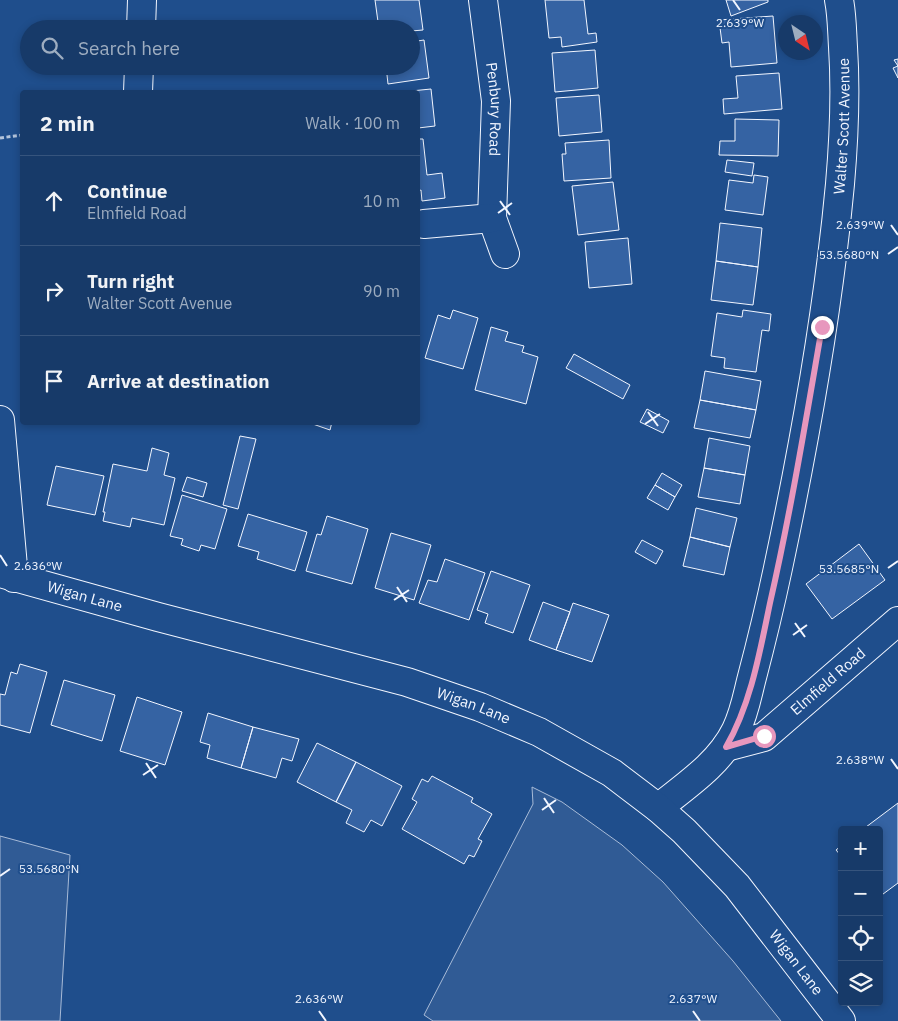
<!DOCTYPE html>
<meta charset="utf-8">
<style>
:root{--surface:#173a69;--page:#244571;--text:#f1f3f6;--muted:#9eadc0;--line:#36547d}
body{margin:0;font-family:"IBM Plex Sans",sans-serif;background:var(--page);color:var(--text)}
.controls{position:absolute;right:15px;bottom:15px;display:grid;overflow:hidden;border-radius:5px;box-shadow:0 2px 8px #0003}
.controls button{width:45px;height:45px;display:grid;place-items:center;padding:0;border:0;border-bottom:1px solid var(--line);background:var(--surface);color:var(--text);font:25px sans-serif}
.compass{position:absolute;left:778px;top:15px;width:45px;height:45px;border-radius:50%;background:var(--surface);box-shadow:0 2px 8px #0003;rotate:145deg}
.stop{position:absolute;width:15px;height:15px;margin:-11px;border:4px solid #e797bd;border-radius:50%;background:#fff}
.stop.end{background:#e797bd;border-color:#fff;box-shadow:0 1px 5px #0008}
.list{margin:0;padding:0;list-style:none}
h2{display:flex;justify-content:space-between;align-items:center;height:65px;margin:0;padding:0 20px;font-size:21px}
h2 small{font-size:16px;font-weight:400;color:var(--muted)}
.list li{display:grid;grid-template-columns:32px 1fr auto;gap:15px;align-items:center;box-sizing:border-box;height:90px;padding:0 20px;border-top:1px solid var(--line)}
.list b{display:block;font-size:19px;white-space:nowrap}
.list p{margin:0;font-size:16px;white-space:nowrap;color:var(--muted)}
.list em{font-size:16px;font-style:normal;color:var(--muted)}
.icon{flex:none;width:28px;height:28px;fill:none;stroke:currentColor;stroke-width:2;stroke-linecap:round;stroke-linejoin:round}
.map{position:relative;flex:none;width:898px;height:1021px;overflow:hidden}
.search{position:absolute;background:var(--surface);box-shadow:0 2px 8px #0003;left:20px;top:20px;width:400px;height:55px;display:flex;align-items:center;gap:12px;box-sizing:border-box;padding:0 18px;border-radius:28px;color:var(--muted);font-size:19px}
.panel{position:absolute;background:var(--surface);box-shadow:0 2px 8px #0003;left:20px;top:90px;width:400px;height:335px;border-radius:5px}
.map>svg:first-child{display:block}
.built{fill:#305b95;stroke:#a8bbd7}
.building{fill:#3563a3;stroke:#f2f6ff}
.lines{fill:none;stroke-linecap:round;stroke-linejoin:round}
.street-casing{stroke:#f2f6ff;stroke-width:30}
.highway-casing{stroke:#f2f6ff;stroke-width:30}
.path{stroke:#b3c4dc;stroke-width:3;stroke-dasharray:4 2.5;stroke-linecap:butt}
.street{stroke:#1f4e8c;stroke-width:28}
.highway{stroke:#1f4e8c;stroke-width:28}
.route{stroke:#e797bd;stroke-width:6}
.ticks{fill:none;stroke:#f2f6ff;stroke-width:2}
.labels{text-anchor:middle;stroke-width:4;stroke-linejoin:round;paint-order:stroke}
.street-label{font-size:15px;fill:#f2f6ff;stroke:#1f4e8c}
.ticks-label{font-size:12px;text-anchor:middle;fill:#f2f6ff;stroke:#1f4e8c;stroke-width:4;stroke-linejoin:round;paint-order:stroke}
</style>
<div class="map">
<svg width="898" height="1021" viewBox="0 0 898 1021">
<rect width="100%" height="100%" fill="#1f4e8c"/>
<path class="built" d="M532 787 562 802 622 845 663 882 733 961 781 1021H433L424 1015 533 804Z
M0 836 70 855 60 1021H0Z"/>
<path class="building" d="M375 0H419L423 30 411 31V29H379Z
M545 0H584L588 34 596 33 597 42 562 47 561 37 549 38Z
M726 0H768V2L731 16Z
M773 16 777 63 731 67 729 42 722 43 719 20Z
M424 40 429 78 388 84 386 66H411V42Z
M595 50 598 88 555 92 552 53Z
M898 59V78L893 68 898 66 894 60Z
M779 73 782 109 724 114 723 99 738 98 736 76Z
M431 89 435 126 418 128V92H401Z
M599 95 602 132 559 136 556 98Z
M735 119 779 120 778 156 719 155 720 141H735Z
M418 139H423L427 175 442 173 445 198 422 201 421 190 418 191Z
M609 140 611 178 564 181 562 154H566L565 143Z
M727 160 754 163 752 176 725 172Z
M754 175 768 177 763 215 725 210 729 180 753 183Z
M613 182 619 230 578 235 572 186Z
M720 223 762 228 758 267 716 261Z
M628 238 632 284 589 288 585 242Z
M716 261 758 267 753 305 711 300Z
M453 310 478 318 463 369 425 358 438 315 450 319Z
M743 310 771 314 769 331 762 330 756 372 724 368 725 358 711 356 717 313 742 317Z
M491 327 508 332 505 341 524 346 522 352 538 357 526 404 475 390Z
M574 354 630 385 623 399 566 368Z
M705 371 761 381 756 410 700 400Z
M700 400 756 410 750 438 694 428Z
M647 409 669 421 663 433 640 422Z
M307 422H332L330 430Z
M240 436 256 439 238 509 223 505Z
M709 438 750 446 745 475 704 468Z
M152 448 169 453 164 475 175 478 164 525 132 518 130 527 103 521 105 512H103L113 464 147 471Z
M56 466 104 476 95 515 47 505Z
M704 468 745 475 740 504 698 497Z
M662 473 682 485 675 497 655 485Z
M187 477 207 483 203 497 182 491Z
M655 485 675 497 668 510 647 498Z
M182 495 227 509 215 549 201 545 199 551 181 545 183 539 170 536Z
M696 508 737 518 730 547 690 537Z
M248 514 307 532 295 571 257 559 259 552 238 546Z
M327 516 368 529 352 584 306 571 317 534 321 535Z
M391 533 431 545 414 600 375 588Z
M690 537 730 547 724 575 683 566Z
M642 540 663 551 656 564 635 552Z
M859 544 885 580 832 619 806 584Z
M445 559 485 573 469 620 419 603 428 580 437 582Z
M491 571 530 585 513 633 485 623 488 614 477 610Z
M543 602 570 612 556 650 529 640Z
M573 603 609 615 592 662 556 650Z
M20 664 47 672 30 733 0 725V694L5 695 11 672 17 674Z
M64 680 115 695 102 741 51 725Z
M137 697 182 712 165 765 120 751Z
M208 713 253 727 241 768 207 758 210 745 200 742Z
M253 727 299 739 292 761 282 758 276 778 241 768Z
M317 743 356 762 336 802 297 782Z
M356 762 402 786 382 826 371 820 364 832 346 823 352 810 336 802Z
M432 776 473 798 471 802 492 814 478 839 482 841 474 857 469 855 464 864 402 829 417 802 412 799 422 779 428 782Z
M898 803V883L879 897V830H862Z
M842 845V857L836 850Z"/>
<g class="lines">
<g class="street-casing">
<g id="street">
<path id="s1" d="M483 0 496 101 492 218 505 254"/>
<path d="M141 29 142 0"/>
<path d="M138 92 139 66"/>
<path d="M424 224 492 218"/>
<path d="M0 420 14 578"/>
<path id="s2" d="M726 747 764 737 898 621"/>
<path id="s3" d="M658 808C687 785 720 763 736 730 744 714 747 697 751 681 761 643 770 606 778 568 805 441 828 313 840 184 844 138 846 92 843 47 842 31 842 15 839 0"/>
</g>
</g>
<g class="highway-casing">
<g id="highway">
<path id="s4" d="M0 573 158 617 407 682 480 707 539 732 612 773 658 808 684 831 737 886 841 1021"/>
</g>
</g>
<path class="path" d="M0 138 22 135"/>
<use href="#street" class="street"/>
<use href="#highway" class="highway"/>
</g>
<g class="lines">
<path class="route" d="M764 736 726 747C751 704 760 651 770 603 791 511 806 419 822 327"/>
</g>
<path class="ticks" d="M733 0 740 10M500 201 510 215M498 213 512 203M891 225 898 235M888 254 898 247M648 412 658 426M645 424 660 414M0 555 7 566M888 568 898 561M397 587 407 602M394 600 409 590M795 623 805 637M793 635 807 625M891 759 898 769M146 763 156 778M143 775 158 765M544 798 554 813M542 810 556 800M0 876 10 869M319 1011 326 1021M693 1011 700 1021"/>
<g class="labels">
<g class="street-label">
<text dy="5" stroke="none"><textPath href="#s1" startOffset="110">Penbury Road</textPath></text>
<text dy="5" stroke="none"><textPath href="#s3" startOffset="726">Walter Scott Avenue</textPath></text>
<text dy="5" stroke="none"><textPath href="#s4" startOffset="88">Wigan Lane</textPath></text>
<text dy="5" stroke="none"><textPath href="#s2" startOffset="124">Elmfield Road</textPath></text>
<text dy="5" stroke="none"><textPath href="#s4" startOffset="492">Wigan Lane</textPath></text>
<text dy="5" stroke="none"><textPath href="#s4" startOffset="912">Wigan Lane</textPath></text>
</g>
</g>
<g class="ticks-label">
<text x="740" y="27">2.639°W</text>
<text x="860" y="229">2.639°W</text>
<text x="849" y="259">53.5680°N</text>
<text x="38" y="570">2.636°W</text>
<text x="849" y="573">53.5685°N</text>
<text x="860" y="764">2.638°W</text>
<text x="49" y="873">53.5680°N</text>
<text x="319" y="1003">2.636°W</text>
<text x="693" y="1003">2.637°W</text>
</g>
</svg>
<div class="controls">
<button>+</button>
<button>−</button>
<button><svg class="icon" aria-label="locate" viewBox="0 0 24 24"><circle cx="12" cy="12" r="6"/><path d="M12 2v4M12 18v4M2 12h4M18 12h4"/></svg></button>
<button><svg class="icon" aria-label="layers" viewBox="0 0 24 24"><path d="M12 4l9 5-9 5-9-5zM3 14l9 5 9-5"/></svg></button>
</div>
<svg class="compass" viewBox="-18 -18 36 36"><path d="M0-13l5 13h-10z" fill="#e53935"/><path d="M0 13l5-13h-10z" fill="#9eadc0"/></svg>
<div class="stop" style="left:764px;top:736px"></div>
<div class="stop end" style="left:822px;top:327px"></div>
<div class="search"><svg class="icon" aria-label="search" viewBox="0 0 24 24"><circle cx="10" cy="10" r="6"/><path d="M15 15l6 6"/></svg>Search here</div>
<section class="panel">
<h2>2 min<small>Walk · 100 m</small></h2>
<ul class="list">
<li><svg class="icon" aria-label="ahead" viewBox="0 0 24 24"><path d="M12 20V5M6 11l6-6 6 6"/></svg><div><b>Continue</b><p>Elmfield Road</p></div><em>10 m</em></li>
<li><svg class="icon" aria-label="right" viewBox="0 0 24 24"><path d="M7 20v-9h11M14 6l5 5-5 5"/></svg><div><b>Turn right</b><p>Walter Scott Avenue</p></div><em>90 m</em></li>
<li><svg class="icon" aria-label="arrive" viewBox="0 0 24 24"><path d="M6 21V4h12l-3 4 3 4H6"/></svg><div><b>Arrive at destination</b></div></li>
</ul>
</section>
</div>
